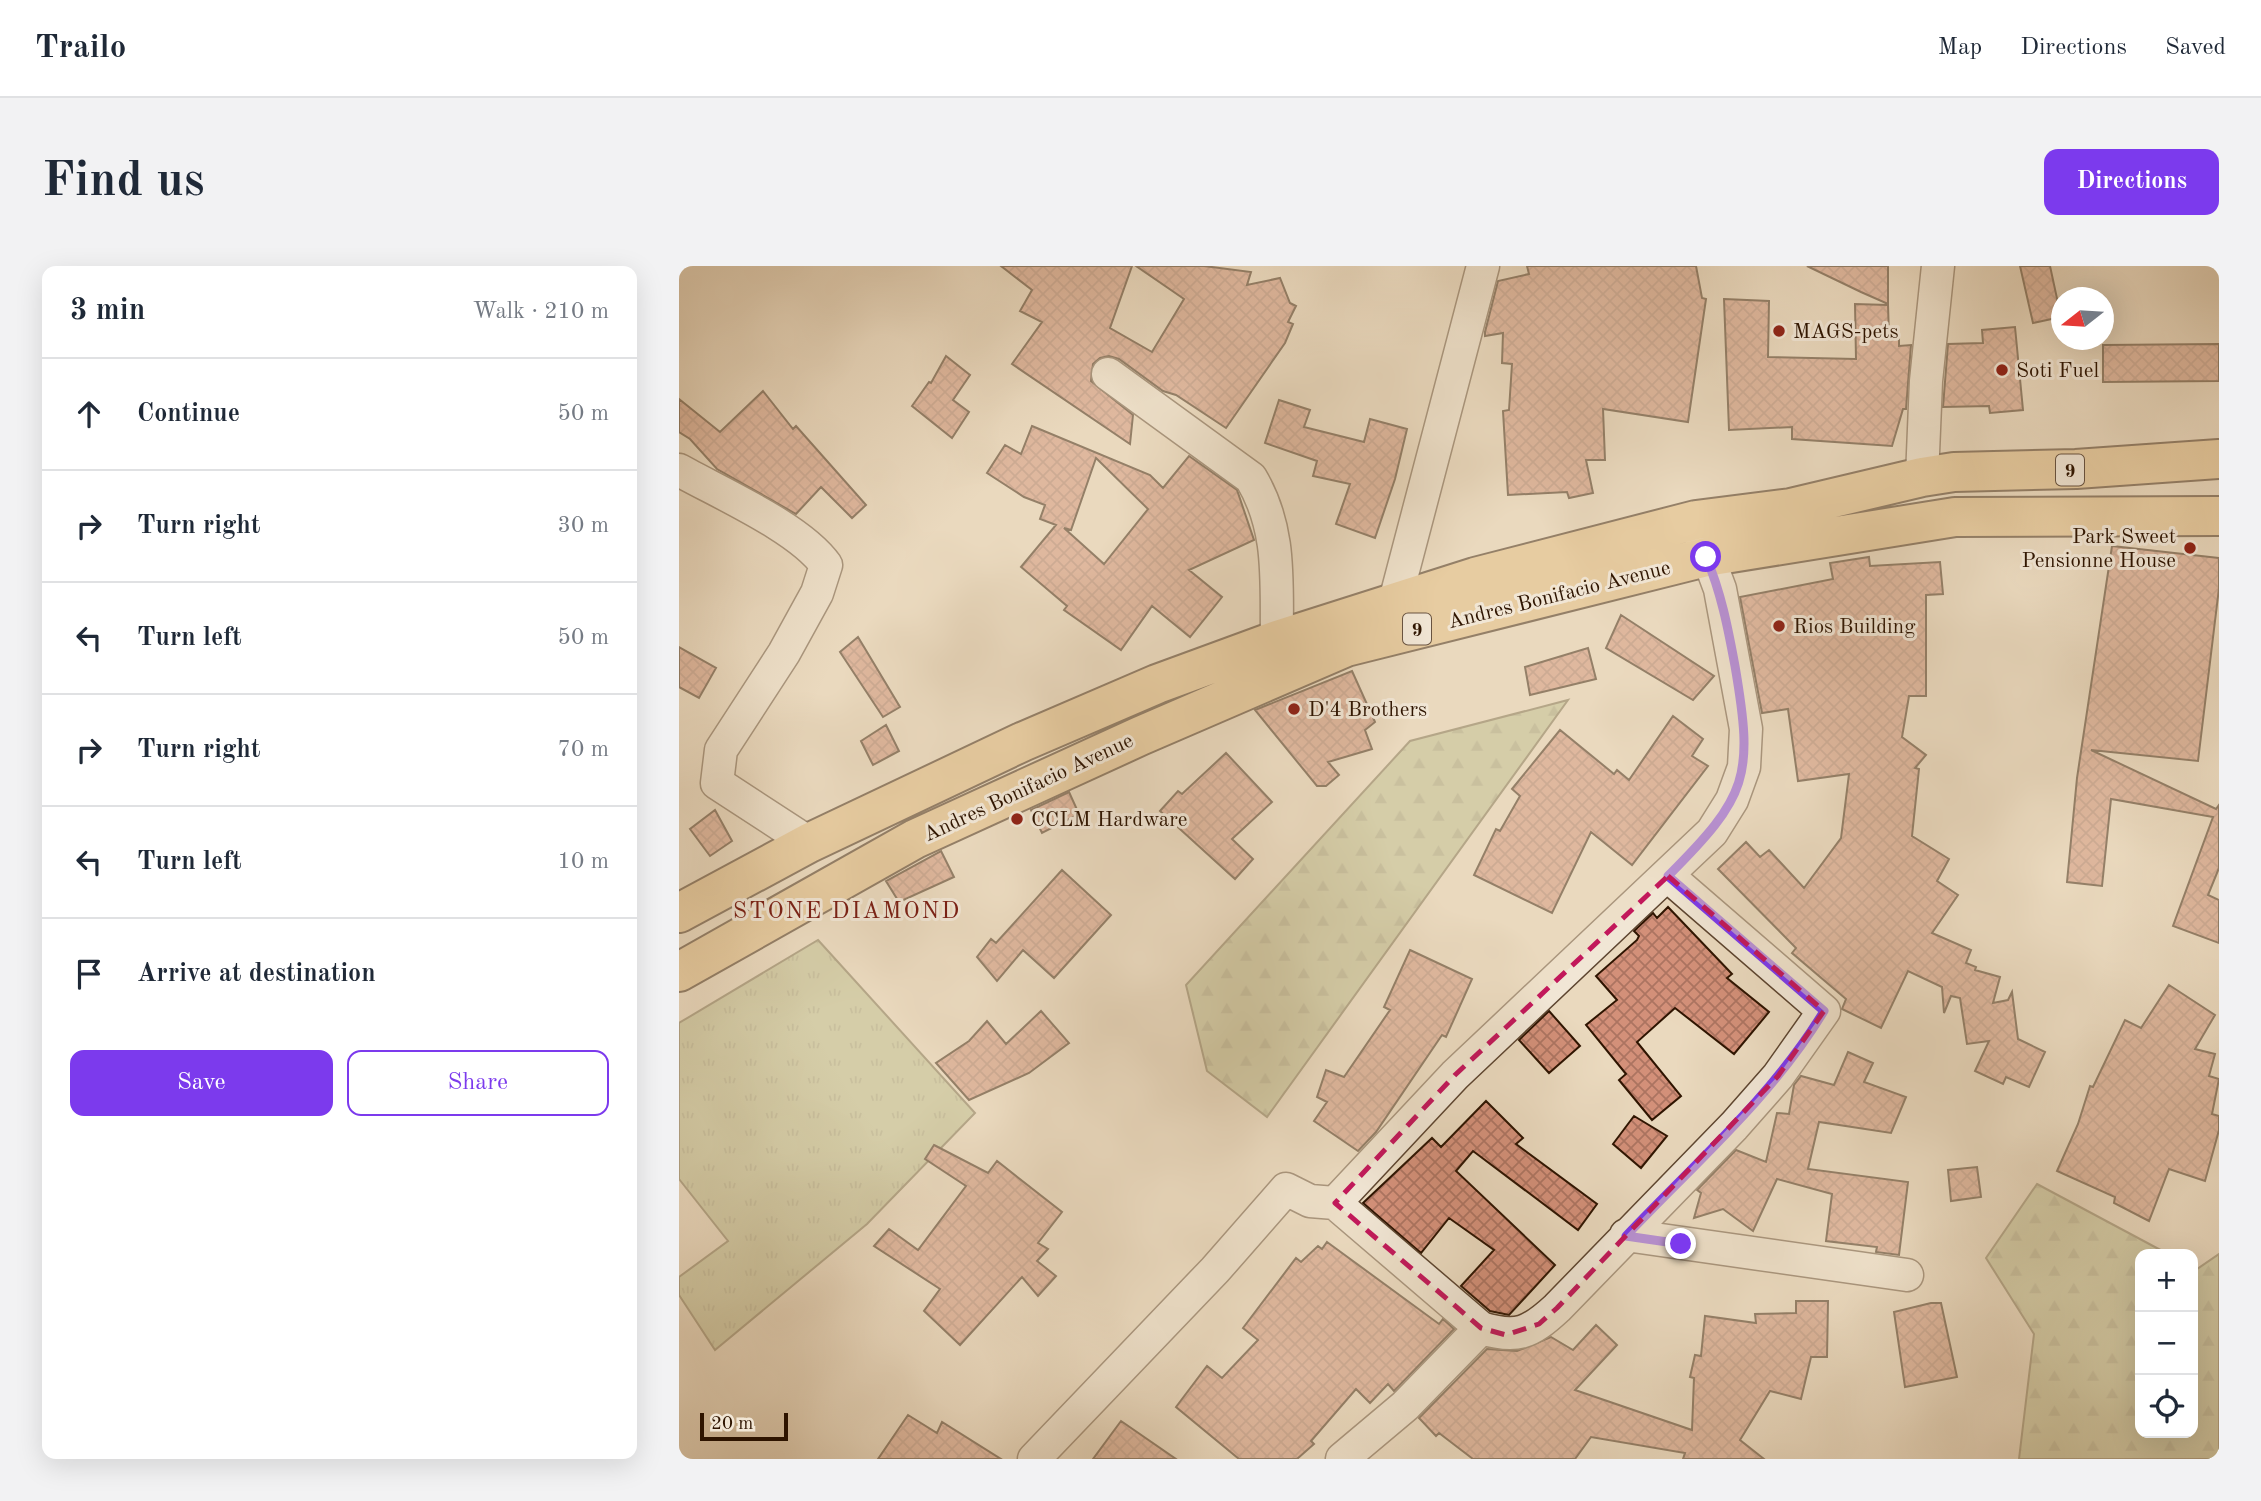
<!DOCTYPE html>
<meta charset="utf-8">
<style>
:root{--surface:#fff;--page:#f2f2f3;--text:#1f2937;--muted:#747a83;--line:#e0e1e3;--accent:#7c3aed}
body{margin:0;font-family:"Old Standard TT",serif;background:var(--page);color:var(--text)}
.controls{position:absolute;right:21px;bottom:21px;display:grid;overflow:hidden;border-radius:14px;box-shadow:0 7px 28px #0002}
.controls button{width:63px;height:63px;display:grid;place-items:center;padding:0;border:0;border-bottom:2px solid var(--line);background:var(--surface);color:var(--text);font:35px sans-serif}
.compass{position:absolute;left:1372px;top:21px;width:63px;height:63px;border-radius:50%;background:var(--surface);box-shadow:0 7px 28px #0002;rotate:253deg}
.scale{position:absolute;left:21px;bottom:18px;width:88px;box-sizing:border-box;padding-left:7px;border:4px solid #2e1400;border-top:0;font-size:19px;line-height:24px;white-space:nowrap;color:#2e1400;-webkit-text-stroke:5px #f1e6d5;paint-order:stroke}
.stop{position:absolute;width:21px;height:21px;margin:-16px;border:5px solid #7c3aed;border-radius:50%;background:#fff}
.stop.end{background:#7c3aed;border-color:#fff;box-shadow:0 2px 7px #0008}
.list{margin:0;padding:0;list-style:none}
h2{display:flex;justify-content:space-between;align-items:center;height:91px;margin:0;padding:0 28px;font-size:30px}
h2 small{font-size:23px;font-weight:400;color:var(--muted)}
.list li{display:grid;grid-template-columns:46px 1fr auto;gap:21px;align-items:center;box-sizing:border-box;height:112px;padding:0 28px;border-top:2px solid var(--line)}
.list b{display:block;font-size:26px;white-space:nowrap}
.list em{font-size:23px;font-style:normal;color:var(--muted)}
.actions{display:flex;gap:14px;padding:21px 28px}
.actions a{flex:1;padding:16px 0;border:2px solid var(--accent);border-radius:14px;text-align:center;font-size:24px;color:var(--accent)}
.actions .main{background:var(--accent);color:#fff}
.icon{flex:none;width:38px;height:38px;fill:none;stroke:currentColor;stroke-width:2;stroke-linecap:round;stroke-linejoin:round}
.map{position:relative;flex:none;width:1540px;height:1193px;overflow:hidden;border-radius:14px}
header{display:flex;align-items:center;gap:42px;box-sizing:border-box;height:98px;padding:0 35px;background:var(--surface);border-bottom:2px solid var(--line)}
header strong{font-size:33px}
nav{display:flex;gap:38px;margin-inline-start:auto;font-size:24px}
.intro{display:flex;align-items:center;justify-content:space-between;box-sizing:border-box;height:168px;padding:0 42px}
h1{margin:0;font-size:49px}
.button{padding:18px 32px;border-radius:14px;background:var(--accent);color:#fff;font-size:24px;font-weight:700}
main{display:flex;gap:42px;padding:0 42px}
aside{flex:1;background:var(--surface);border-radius:14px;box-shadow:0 7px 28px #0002}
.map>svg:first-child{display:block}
.grass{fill:url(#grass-tufts);stroke:#756947;stroke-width:2}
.forest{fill:url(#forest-firs);stroke:#756947;stroke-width:2}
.building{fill:url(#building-cross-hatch);stroke:#2e1400;stroke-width:2;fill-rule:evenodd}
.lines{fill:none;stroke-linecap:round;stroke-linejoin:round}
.minor-casing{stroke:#5d4530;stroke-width:35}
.trunk-casing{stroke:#2e1400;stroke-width:42}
.minor{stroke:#f1e6d5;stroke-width:32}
.trunk{stroke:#e5bc7f;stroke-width:38}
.route{stroke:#7c3aed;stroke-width:9}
.marked{fill:none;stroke:#c2185b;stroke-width:5;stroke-dasharray:14 9;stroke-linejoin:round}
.poi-dot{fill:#8f2418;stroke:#f1e6d5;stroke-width:2.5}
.labels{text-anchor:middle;stroke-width:6;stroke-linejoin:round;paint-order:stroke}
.shield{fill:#f1e6d5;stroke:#685340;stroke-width:2}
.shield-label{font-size:19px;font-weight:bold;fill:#2e1400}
.poi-label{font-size:21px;fill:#2e1400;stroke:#f1e6d5;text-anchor:start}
.street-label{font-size:21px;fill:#2e1400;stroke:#f1e6d5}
.neighbourhood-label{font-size:23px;letter-spacing:2px;fill:#7a1f14;stroke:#f1e6d5}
</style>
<header>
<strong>Trailo</strong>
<nav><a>Map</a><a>Directions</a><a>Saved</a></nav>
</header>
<div class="intro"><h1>Find us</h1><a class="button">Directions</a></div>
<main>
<aside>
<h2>3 min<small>Walk · 210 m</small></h2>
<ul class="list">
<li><svg class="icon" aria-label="ahead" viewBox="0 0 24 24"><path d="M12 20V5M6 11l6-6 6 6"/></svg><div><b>Continue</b></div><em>50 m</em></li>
<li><svg class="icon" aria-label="right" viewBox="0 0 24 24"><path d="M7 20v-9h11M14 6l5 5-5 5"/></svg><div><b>Turn right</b></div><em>30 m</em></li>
<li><svg class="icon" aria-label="left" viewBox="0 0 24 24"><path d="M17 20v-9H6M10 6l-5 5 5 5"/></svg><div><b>Turn left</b></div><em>50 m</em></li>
<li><svg class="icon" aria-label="right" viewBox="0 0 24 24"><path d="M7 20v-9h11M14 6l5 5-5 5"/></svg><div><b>Turn right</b></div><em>70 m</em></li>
<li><svg class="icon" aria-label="left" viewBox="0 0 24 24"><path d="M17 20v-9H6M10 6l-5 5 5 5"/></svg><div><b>Turn left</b></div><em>10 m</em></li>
<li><svg class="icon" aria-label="arrive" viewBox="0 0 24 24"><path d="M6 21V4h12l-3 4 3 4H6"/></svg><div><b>Arrive at destination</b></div></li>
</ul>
<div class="actions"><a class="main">Save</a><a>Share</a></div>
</aside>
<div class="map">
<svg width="1540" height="1193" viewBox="0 0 1540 1193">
<defs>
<pattern id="grass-tufts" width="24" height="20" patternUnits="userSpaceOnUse" patternTransform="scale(1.75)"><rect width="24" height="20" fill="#bcbe8e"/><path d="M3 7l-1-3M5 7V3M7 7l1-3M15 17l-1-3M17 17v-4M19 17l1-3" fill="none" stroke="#a2a279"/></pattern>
<pattern id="forest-firs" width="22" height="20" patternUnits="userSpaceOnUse" patternTransform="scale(1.75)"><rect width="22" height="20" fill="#bcbe8e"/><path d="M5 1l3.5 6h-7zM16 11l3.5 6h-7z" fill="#a2a279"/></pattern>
<pattern id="building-cross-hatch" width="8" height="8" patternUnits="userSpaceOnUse" patternTransform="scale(1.75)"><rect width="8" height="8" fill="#d39079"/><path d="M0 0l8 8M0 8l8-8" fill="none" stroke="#ac7461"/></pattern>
</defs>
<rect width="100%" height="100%" fill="#ead9be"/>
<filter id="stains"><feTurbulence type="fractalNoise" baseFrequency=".00286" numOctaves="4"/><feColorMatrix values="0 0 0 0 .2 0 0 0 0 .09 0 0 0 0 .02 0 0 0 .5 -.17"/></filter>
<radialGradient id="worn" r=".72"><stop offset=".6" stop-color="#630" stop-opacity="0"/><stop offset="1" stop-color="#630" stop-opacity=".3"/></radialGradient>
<path class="grass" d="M139 674 296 847 188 958 36 1084 0 1029V1011L49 975 0 913V757Z"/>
<path class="forest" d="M889 434 588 851 528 805 507 719 731 475Z
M1358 918 1489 988H1461V1167H1514V1001L1518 1003 1540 988V1193H1340L1355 1068 1307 992Z"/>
<path class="building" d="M322 0H453L431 62 473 86 505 33 457 0H525L572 6 568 19 601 12 611 37 617 40 609 56 614 58 606 77 547 162 497 129 484 125 440 93 430 90 421 92 414 98 412 115 454 149 451 178 333 98 363 56 341 45 353 24Z
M848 0H1017L1023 32 1027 33 1009 156 924 143 926 194H907L914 227 890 232 888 226 829 229 824 145 830 144 833 98 823 97 824 67 806 70V66L819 15 850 8Z
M1128 0H1209V38L1182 26Z
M1341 0H1371L1382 51 1354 57Z
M1045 33 1090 35 1089 91 1177 93 1176 38 1209 39 1210 70 1220 71V80L1232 79 1227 143H1224L1213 180 1113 173V161L1050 164Z
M1336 61 1344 144 1311 147 1310 140 1264 141 1269 78 1304 77 1303 64Z
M1540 78V115L1424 116V79Z
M267 90 291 109 274 134 290 146 273 172 233 140 250 116 252 117Z
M84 125 114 163 117 160 187 239 173 252 142 221 117 248 38 203 11 173 0 166V133L41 166Z
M600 134 631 144 625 161 685 176 691 153 728 163 716 213 696 272 657 258 671 218 634 210 638 195 586 177Z
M353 160 471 209 484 222 510 190 558 224 575 274 510 304 543 331 511 371 473 340 442 384 385 344 388 340 342 301 377 259 361 253 366 239 345 231 308 207 326 179 342 188ZM417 192 469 243 425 298 385 262 392 264Z
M1433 280 1540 292V322L1519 495 1412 484 1537 543 1540 539V602L1529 629 1540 634V677L1494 660 1534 551 1432 533 1423 620 1388 616 1398 512Z
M1190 291 1191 300 1261 296 1264 328 1247 329V430H1230L1223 471 1247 489 1236 502 1240 503 1233 570 1270 593 1258 615 1279 629 1253 667 1292 684 1287 697 1297 701 1296 704 1321 711 1314 737 1329 734 1333 726 1339 773 1366 786 1350 821 1327 811 1324 818 1296 805 1310 775 1288 778 1281 732 1272 730 1265 747 1263 721 1229 705 1202 762 1163 743 1167 733 1113 687 1117 682 1039 603 1067 576 1081 591 1090 584 1125 622 1162 572 1170 508 1119 515 1109 443 1083 447 1061 331 1154 313 1151 297Z
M942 349 1035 410 1014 434 927 382Z
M179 371 221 441 204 451 161 386Z
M0 381 37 402 20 432 0 421Z
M909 382 917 413 851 429 846 401Z
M673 405 696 456 686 464 693 483 649 496 660 509 647 520H638L576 444Z
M994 450 1024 473 1013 490 1029 500 953 599 912 566 873 647 795 609 817 563 821 565 841 530 833 523 881 464 935 508 938 504 950 514Z
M207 459 220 485 194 499 182 475Z
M547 487 593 536 553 573 574 593 556 613 481 545 499 525 503 528Z
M390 526 400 548 363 567 352 544Z
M36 544 53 575 31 590 11 563Z
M262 585 275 611 220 636 207 615Z
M383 604 432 649 375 712 344 684 318 715 298 691 312 673 317 677Z
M989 641 1053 708 1048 712 1090 746 1055 788 996 742 958 776 1002 830 973 854 940 814 947 808 907 759 938 734 917 710 958 674 960 670 955 665 974 647 978 652Z
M731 684 793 713 767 771 763 769 697 866 679 885 635 855 648 836 638 831 647 804 665 811 711 744 705 741Z
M1490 719 1536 749 1516 783 1536 788 1530 810 1540 813 1533 848 1540 850V864L1526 915 1490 903 1470 955 1435 937 1436 931 1378 905 1399 858 1411 820 1414 821 1446 754 1462 762Z
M362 745 390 777 350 807 290 834 257 797 290 775 308 755 327 778Z
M870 745 901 780 870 807 840 774Z
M1169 786 1194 797 1185 816 1227 831 1212 867 1140 856 1129 903 1229 916 1220 989 1197 986 1198 981 1147 975 1153 928 1098 913 1074 965 1044 943 1015 952 1022 927 1018 924 1057 884 1087 896 1098 847 1110 848 1115 819 1122 810 1155 819Z
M807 835 844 872 837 878 918 938 899 964 794 885 777 905 876 999 830 1049 811 1045 782 1020 815 984 770 952 742 987 684 937 753 872 762 881Z
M955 850 988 870 962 902 934 878Z
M255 879 309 907 318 895 383 946 359 977 369 983 358 995 377 1010 359 1030 343 1011 281 1079 245 1045 261 1023 195 980 210 963 239 984 287 920 246 893Z
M1298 901 1302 931 1272 935 1269 904Z
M648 976 760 1058 764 1053 775 1063 715 1125 709 1118 691 1137 677 1123 632 1175 635 1178 618 1193H560L497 1141 528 1100 543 1112 579 1074 564 1062 617 992 622 996 639 980 643 983Z
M1117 1035H1149L1148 1091H1132L1122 1133 1091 1125 1061 1174 1085 1193H1004L1006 1187 912 1171 896 1193H794L760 1167 757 1170 740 1152 808 1083 838 1085 872 1071 894 1084 917 1059 938 1079 896 1124 1013 1164 1015 1112 1011 1111 1016 1089 1022 1090 1026 1050 1077 1057 1076 1048 1117 1047Z
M1252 1037H1262L1278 1111 1226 1121 1215 1046Z
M229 1149 258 1167 263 1156 322 1193H199Z
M442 1155 497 1193H414Z"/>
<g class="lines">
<g class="minor-casing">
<path id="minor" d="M429 108 572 212C603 264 597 316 598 374
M0 204C41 227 121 262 147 299L138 327 105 387 42 484 38 517 130 577
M1243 211 1247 115 1259 0
M716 335 804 0
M656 937 776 809 1033 566 1053 534 1065 501 1067 463 1041 323 1021 269
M947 969 1228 1009
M355 1193 536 1004 607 923 631 935 656 937 802 1062
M663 1193 726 1140 802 1062C838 1073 851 1067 878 1042L1055 860 1099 810 1145 745 989 610"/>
</g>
<g class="trunk-casing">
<path id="trunk" d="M0 647 130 577 343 476 478 418 598 374 796 311 1017 254 1112 242 1243 211 1275 206 1397 203 1540 193
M0 706 236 573 461 470 667 381 1027 291 1276 251 1540 250"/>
</g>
<use href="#minor" class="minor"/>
<use href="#trunk" class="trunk"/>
</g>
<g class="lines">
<path class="route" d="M1002 978 947 970C1016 897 1093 831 1145 745L989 610C1069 530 1075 511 1056 400 1049 362 1042 326 1027 291"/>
</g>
<path d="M0 0H1540V1193H0ZM989 610 1145 745 1099 810 878 1042 860 1058 827 1069 802 1062 656 937 776 809Z" fill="#ead9be" fill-opacity=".55" fill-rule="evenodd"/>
<path class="marked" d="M989 610 1145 745 1099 810 878 1042 860 1058 827 1069 802 1062 656 937 776 809Z"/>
<g class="poi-dot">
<circle cx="1100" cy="65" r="7"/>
<circle cx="1323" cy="104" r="7"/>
<circle cx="1511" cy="282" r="7"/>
<circle cx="1100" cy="360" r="7"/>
<circle cx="615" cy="443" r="7"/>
<circle cx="338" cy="553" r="7"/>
</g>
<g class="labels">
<g class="shield">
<rect x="1377" y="188.5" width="28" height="31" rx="5"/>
<rect x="724" y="347.5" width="28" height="31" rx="5"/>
</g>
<g class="shield-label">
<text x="1391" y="211">9</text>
<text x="738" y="370">9</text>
</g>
<g class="poi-label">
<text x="1114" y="72">MAGS-pets</text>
<text x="1337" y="111">Soti Fuel</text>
<text x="1497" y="277" text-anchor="end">Park Sweet<tspan x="1497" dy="24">Pensionne House</tspan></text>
<text x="1114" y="367">Rios Building</text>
<text x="629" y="450">D'4 Brothers</text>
<text x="352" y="560">CCLM Hardware</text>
</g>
<g class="street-label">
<text transform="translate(880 328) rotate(-14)" y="7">Andres Bonifacio Avenue</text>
<text transform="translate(349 521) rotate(-25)" y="7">Andres Bonifacio Avenue</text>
</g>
<g class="neighbourhood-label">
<text x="168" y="652">STONE DIAMOND</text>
</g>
</g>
<rect width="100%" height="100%" filter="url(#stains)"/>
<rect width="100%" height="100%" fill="url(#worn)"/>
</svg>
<div class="controls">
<button>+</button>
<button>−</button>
<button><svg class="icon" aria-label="locate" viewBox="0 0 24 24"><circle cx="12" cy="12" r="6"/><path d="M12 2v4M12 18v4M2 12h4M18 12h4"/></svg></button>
</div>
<svg class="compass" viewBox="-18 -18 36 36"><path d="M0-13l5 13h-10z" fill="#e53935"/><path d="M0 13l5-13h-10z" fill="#747a83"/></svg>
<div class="scale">20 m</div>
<div class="stop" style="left:1027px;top:291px"></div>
<div class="stop end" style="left:1002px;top:978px"></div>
</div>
</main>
